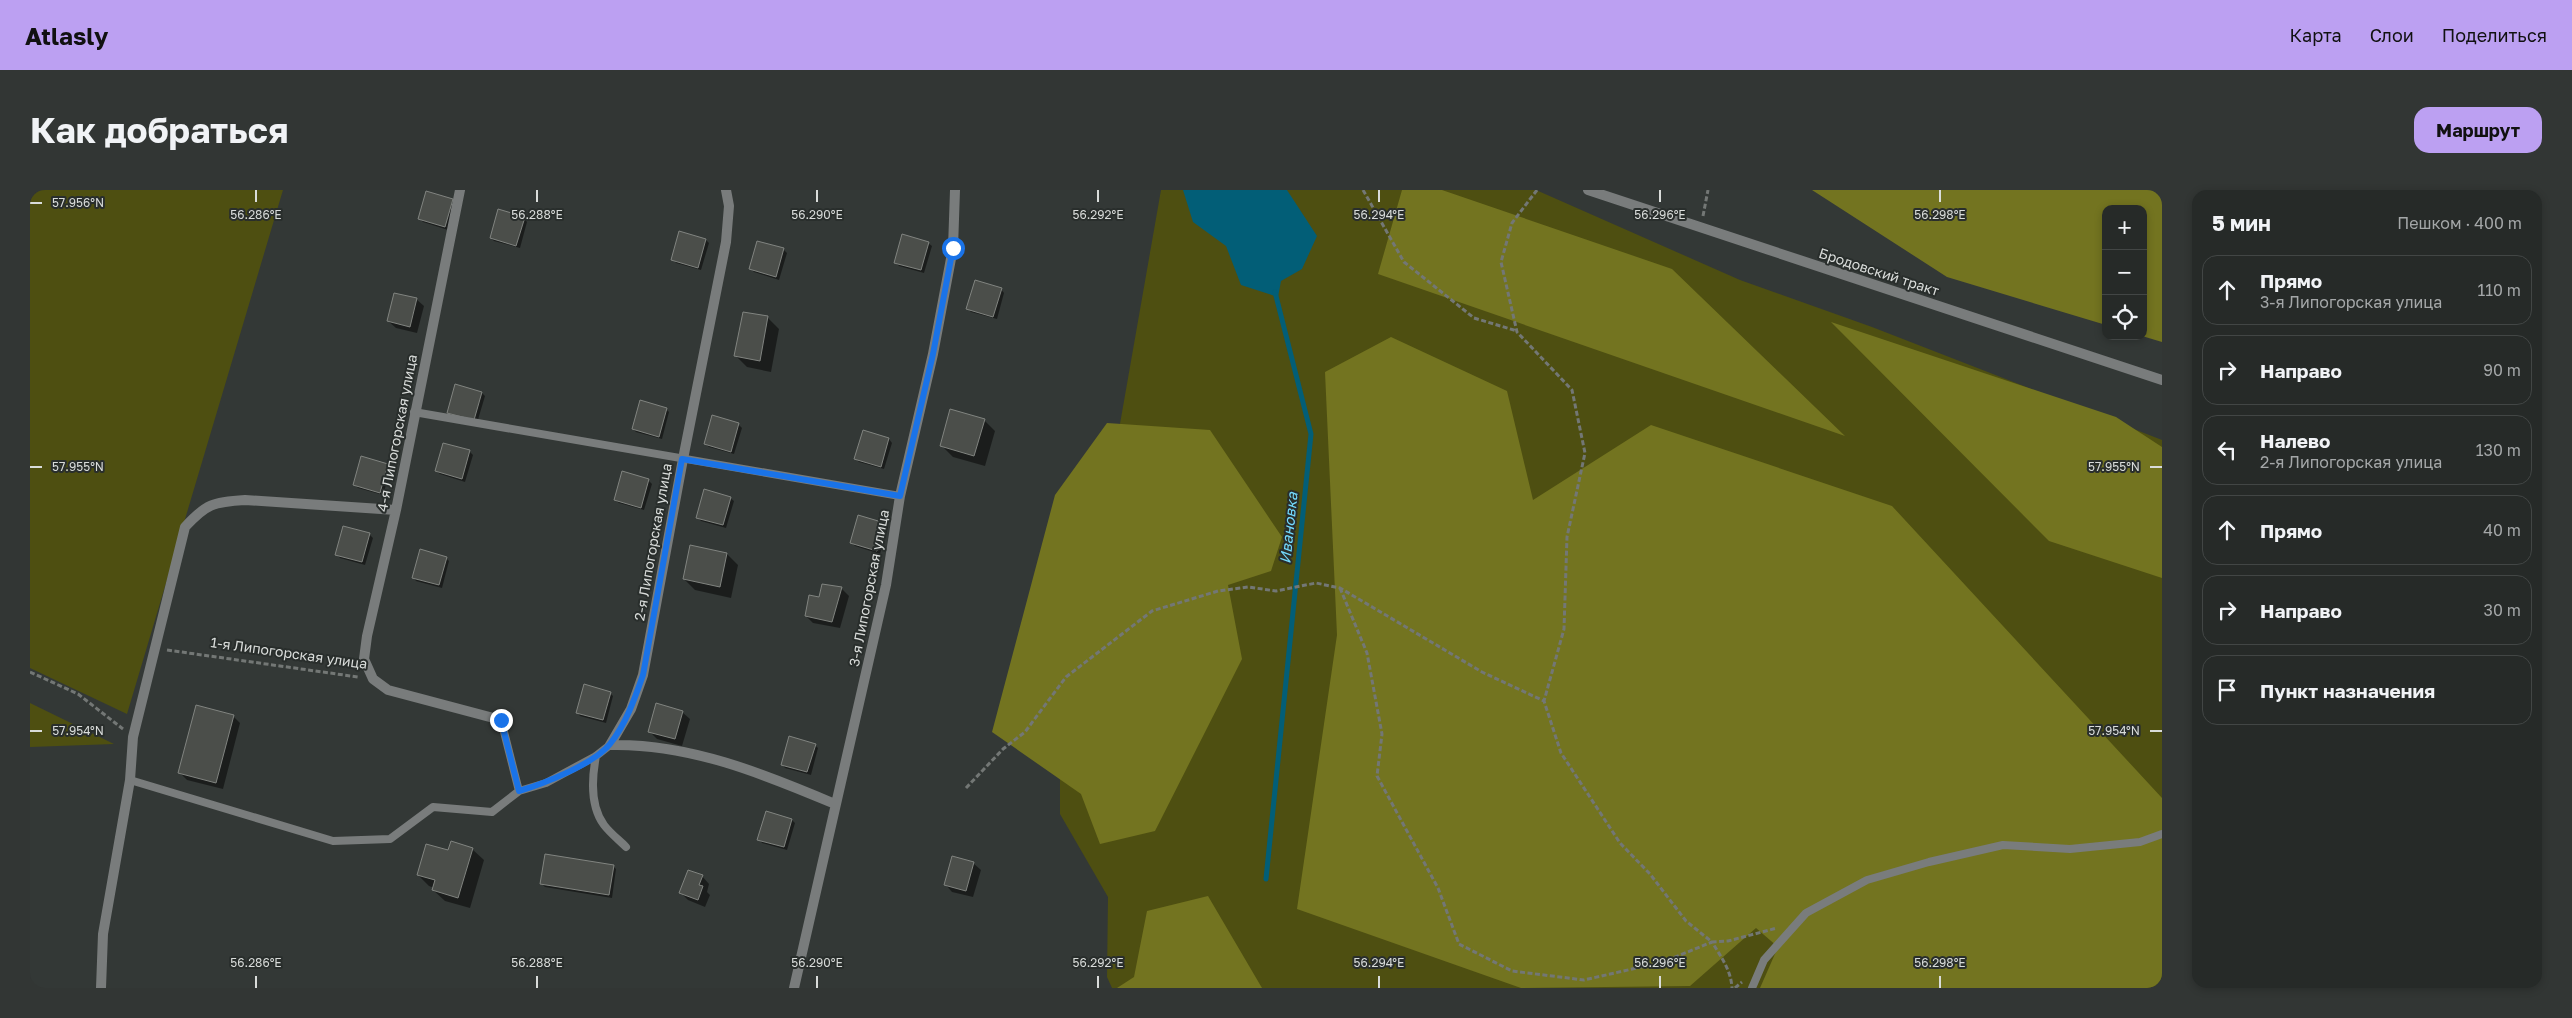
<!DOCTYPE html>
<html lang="ru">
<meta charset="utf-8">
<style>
:root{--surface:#262a28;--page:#323634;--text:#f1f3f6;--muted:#a4a7a8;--line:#424645;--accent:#bca0f2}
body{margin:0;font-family:"Golos Text",sans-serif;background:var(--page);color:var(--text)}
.controls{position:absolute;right:15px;top:15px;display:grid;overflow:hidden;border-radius:10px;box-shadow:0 2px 8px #0003}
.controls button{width:45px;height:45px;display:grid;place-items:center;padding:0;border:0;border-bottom:1px solid var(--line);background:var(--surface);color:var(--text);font:25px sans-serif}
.stop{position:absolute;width:15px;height:15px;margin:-11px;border:4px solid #1a73e8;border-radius:50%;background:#fff}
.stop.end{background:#1a73e8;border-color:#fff;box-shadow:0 1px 5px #0008}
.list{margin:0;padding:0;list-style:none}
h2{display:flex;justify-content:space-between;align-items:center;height:65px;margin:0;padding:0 20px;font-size:21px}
h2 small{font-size:16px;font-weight:400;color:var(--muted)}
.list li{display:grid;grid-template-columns:32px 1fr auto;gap:15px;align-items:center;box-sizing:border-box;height:70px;margin:0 10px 10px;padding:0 10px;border:1px solid var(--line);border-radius:15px}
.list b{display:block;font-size:19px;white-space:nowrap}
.list p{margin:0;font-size:16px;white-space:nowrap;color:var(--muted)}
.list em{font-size:16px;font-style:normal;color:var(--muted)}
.icon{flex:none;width:28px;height:28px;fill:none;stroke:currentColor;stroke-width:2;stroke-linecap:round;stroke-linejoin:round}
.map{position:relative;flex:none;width:2132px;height:798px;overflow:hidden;border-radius:15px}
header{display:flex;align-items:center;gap:30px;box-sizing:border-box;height:70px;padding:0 25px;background:var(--accent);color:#111}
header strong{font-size:24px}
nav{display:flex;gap:28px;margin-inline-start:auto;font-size:18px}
.intro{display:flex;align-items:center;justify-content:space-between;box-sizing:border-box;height:120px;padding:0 30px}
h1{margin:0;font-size:35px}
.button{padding:12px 22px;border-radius:15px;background:var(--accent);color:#111;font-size:18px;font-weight:700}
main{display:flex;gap:30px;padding:0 30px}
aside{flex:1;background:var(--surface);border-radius:15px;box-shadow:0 2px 8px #0003}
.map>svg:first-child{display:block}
.green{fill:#4e4f11}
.forest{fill:#737420}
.water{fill:#025e77}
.shadow{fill:#0007}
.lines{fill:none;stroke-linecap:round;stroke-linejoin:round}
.stream{stroke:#025e77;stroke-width:5}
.building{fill:#4b4e4a;stroke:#818480}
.path{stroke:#737775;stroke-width:3;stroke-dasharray:5 2.5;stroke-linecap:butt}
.service{stroke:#797c7c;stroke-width:8}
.minor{stroke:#797c7c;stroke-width:10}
.tertiary{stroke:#797c7c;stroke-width:10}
.route{stroke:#1a73e8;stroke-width:6}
.ticks{fill:none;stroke:#d9dcda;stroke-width:2}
.labels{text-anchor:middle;stroke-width:4;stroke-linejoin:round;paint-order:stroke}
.street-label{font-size:14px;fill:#d9dcda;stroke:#292e2c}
.water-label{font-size:15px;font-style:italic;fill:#73d9fd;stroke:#292e2c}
.ticks-label{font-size:12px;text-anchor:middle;fill:#d9dcda;stroke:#292e2c;stroke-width:4;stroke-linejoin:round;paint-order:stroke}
</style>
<header>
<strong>Atlasly</strong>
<nav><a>Карта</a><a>Слои</a><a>Поделиться</a></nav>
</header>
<div class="intro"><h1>Как добраться</h1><a class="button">Маршрут</a></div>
<main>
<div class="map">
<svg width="2132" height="798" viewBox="0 0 2132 798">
<rect width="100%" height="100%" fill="#333836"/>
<path class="green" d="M0 0H253L97 524 0 478Z
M1131 0H1506L1710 90 1842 137 2132 250V798H1082L1077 787 1078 707 1030 624V576Z
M0 513 84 554 0 557Z"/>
<path class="forest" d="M1372 0H1412L1642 79 1815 246 1348 84Z
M1782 0H2132V152L2112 146 2113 19H2076V135L1917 87Z
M1801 132 2086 227 2132 257V388L2019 351Z
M1361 147 1477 201 1503 310 1621 235 1862 316 2132 608V798H1730L1748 757 1726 738 1660 796 1491 798 1267 719 1307 445 1295 182Z
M1077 233 1180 240 1252 347 1241 381 1198 395 1212 469 1125 641 1070 654 1051 604 962 542 1025 305Z
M1178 706 1232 798H1087L1104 787 1117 721Z"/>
<path class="water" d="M1153 0H1257L1287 46 1272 79 1251 91 1248 107 1211 95 1196 56 1163 32Z"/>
<path class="shadow" d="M423 10 426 13 418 40 393 32 390 29Z
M494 28 497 32 490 58 464 51 461 48Z
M650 43 676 50 679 53 671 80 646 73 643 69Z
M898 53 902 56 894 83 869 76 865 72Z
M754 60 757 63 749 90 724 82 721 79Z
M971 99 974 103 967 129 941 122 938 119Z
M386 109 394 116 387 143 366 138 358 131Z
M738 128 749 139 741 182 717 177 706 166Z
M452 203 455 206 447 233 422 226 419 222Z
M636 219 639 222 632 249 606 242 603 239Z
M954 230 965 241 955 276 923 267 911 255Z
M708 234 712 238 704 264 679 257 675 254Z
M833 242 859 249 862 253 854 279 829 272 826 269Z
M439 261 443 265 435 292 410 284 406 281Z
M357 275 361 278 353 305 328 298 324 294Z
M618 290 622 294 614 320 589 313 585 310Z
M700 308 704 311 696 338 671 331 667 327Z
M855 334 858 337 850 364 825 356 822 353Z
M340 345 343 348 335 375 310 368 306 364Z
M697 364 708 375 701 408 665 400 654 389Z
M416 368 419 371 412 398 386 391 383 387Z
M811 398 819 406 810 438 783 433 776 426 790 408Z
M580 503 583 506 576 533 550 526 547 522Z
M652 522 660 529 652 556 627 549 619 541Z
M203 526 210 533 193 599 157 590 149 582Z
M785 555 788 558 781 585 755 578 752 574Z
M736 623 762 630 765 633 757 660 732 653 729 649Z
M442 659 454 670 440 718 415 711 403 700 404 698 399 696 388 685 419 662Z
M943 673 951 680 943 707 922 702 915 694Z
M583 676 586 679 582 708 515 697 512 694Z
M672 686 679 694 677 702 680 705 675 717 658 710 651 703Z"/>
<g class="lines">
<path class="stream" d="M1236 689 1281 244 1245 102"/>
</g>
<path class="building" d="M396 1 423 9 415 37 388 29Z
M468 19 495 27 486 56 460 48Z
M649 41 676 49 668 78 641 70Z
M872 44 899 52 891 80 864 73Z
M727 51 754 58 746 87 719 79Z
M945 90 972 98 963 127 936 119Z
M364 103 387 108 380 137 357 131Z
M713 122 738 126 730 171 704 166Z
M425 194 452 202 444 230 417 223Z
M610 210 637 218 629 247 602 239Z
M920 219 955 229 944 266 910 256Z
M682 225 709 233 701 262 674 254Z
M833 240 859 248 851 277 824 269Z
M413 253 440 260 432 289 405 281Z
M331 266 358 274 350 303 323 295Z
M592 281 619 289 611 318 584 310Z
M674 299 701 307 693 335 666 328Z
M828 325 855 333 847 361 820 353Z
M313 336 340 343 332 372 305 365Z
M660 355 697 363 690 397 653 389Z
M390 359 417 367 409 395 382 388Z
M792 394 812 397 802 432 775 426 779 405 789 407Z
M554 494 581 502 573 530 546 523Z
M626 513 653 521 645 549 618 542Z
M166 515 204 525 186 593 148 583Z
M759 546 786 554 777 582 751 575Z
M736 621 762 629 754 657 727 650Z
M421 651 443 658 428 708 402 700 405 690 387 685 396 654 418 660Z
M515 664 584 675 579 705 510 694Z
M922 666 944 672 936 701 914 695Z
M658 680 673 685 669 695 673 696 668 710 649 703Z"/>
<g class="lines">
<path class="path" d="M1333 0 1374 72 1444 128 1487 141
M1507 0 1482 33 1471 72 1487 142 1542 200 1555 263 1537 347 1534 439 1514 511
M1673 26 1678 0
M1310 398 1337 463 1352 544 1347 586 1408 698 1429 754 1482 781 1554 790 1633 772 1682 752C1691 767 1701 780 1702 798
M137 460 328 487
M0 482 48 504 93 539
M936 598 973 559 995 542 1036 487 1122 421 1188 401 1218 397 1246 401 1286 393 1310 398 1452 482 1514 511 1531 563 1590 653 1620 684 1656 731 1682 752 1698 751 1747 738
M1705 798 1712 792"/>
<path class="service" d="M384 222 870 306
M471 530 489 601
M566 566C562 587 560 616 574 635 580 643 589 650 596 657
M100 590 303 651 360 649 403 617 462 622 489 601 516 593 566 566 580 555
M1722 798 1734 770 1776 723 1837 690 1899 672 1973 655 2040 659 2110 652 2132 644"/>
<path class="minor" d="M430 0 366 320 337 446 334 469 343 489 358 500 471 530
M580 555 601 519 613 485 653 269 696 52 699 16 696 0
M580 555C659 553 734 584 805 614
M71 798 73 744 100 590 103 547 155 337C176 314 183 312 215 310L366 320
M764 798 856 395 870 306 903 164 923 58 925 0"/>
<path class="tertiary" d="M1558 0 2132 190"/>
</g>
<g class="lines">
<path class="route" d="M471 530 489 601C513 594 564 574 580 554 596 534 605 508 613 485L652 269 870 306 903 164 923 58"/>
</g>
<path class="ticks" d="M226 0V12M507 0V12M787 0V12M1068 0V12M1349 0V12M1630 0V12M1910 0V12M0 13H12M0 277H12M2120 277H2132M0 541H12M2120 541H2132M226 786V798M507 786V798M787 786V798M1068 786V798M1349 786V798M1630 786V798M1910 786V798"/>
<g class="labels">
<g class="street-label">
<text transform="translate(1849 82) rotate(18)" y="5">Бродовский тракт</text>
<text transform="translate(367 243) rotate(-79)" y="5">4-я Липогорская улица</text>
<text transform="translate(623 352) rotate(-80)" y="5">2-я Липогорская улица</text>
<text transform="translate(839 398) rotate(-79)" y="5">3-я Липогорская улица</text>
<text transform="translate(259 463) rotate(8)" y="5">1-я Липогорская улица</text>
</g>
<g class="water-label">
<text transform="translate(1259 338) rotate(-84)" y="5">Ивановка</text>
</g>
</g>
<g class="ticks-label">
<text x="48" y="17">57.956°N</text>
<text x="226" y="29">56.286°E</text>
<text x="507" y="29">56.288°E</text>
<text x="787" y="29">56.290°E</text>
<text x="1068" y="29">56.292°E</text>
<text x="1349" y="29">56.294°E</text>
<text x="1630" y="29">56.296°E</text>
<text x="1910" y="29">56.298°E</text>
<text x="48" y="281">57.955°N</text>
<text x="2084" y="281">57.955°N</text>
<text x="48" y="545">57.954°N</text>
<text x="2084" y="545">57.954°N</text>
<text x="226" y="777">56.286°E</text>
<text x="507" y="777">56.288°E</text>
<text x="787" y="777">56.290°E</text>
<text x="1068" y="777">56.292°E</text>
<text x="1349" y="777">56.294°E</text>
<text x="1630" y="777">56.296°E</text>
<text x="1910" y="777">56.298°E</text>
</g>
</svg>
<div class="controls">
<button>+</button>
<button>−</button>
<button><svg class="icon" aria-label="locate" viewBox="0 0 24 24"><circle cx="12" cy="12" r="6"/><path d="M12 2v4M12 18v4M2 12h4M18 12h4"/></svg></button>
</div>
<div class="stop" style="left:923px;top:58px"></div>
<div class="stop end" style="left:471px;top:530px"></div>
</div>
<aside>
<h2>5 мин<small>Пешком · 400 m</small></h2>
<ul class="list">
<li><svg class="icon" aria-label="ahead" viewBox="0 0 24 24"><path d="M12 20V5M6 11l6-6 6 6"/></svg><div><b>Прямо</b><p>3-я Липогорская улица</p></div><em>110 m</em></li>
<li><svg class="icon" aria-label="right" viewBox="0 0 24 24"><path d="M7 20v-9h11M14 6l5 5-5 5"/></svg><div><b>Направо</b></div><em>90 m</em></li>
<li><svg class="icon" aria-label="left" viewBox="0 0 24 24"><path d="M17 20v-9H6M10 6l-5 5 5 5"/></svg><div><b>Налево</b><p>2-я Липогорская улица</p></div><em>130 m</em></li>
<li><svg class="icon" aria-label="ahead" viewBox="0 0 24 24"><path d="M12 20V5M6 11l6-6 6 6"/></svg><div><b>Прямо</b></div><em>40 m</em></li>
<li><svg class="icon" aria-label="right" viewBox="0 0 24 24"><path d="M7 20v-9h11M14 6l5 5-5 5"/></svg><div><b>Направо</b></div><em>30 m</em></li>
<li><svg class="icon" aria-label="arrive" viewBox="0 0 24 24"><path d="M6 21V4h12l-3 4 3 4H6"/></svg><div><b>Пункт назначения</b></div></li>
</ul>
</aside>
</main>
